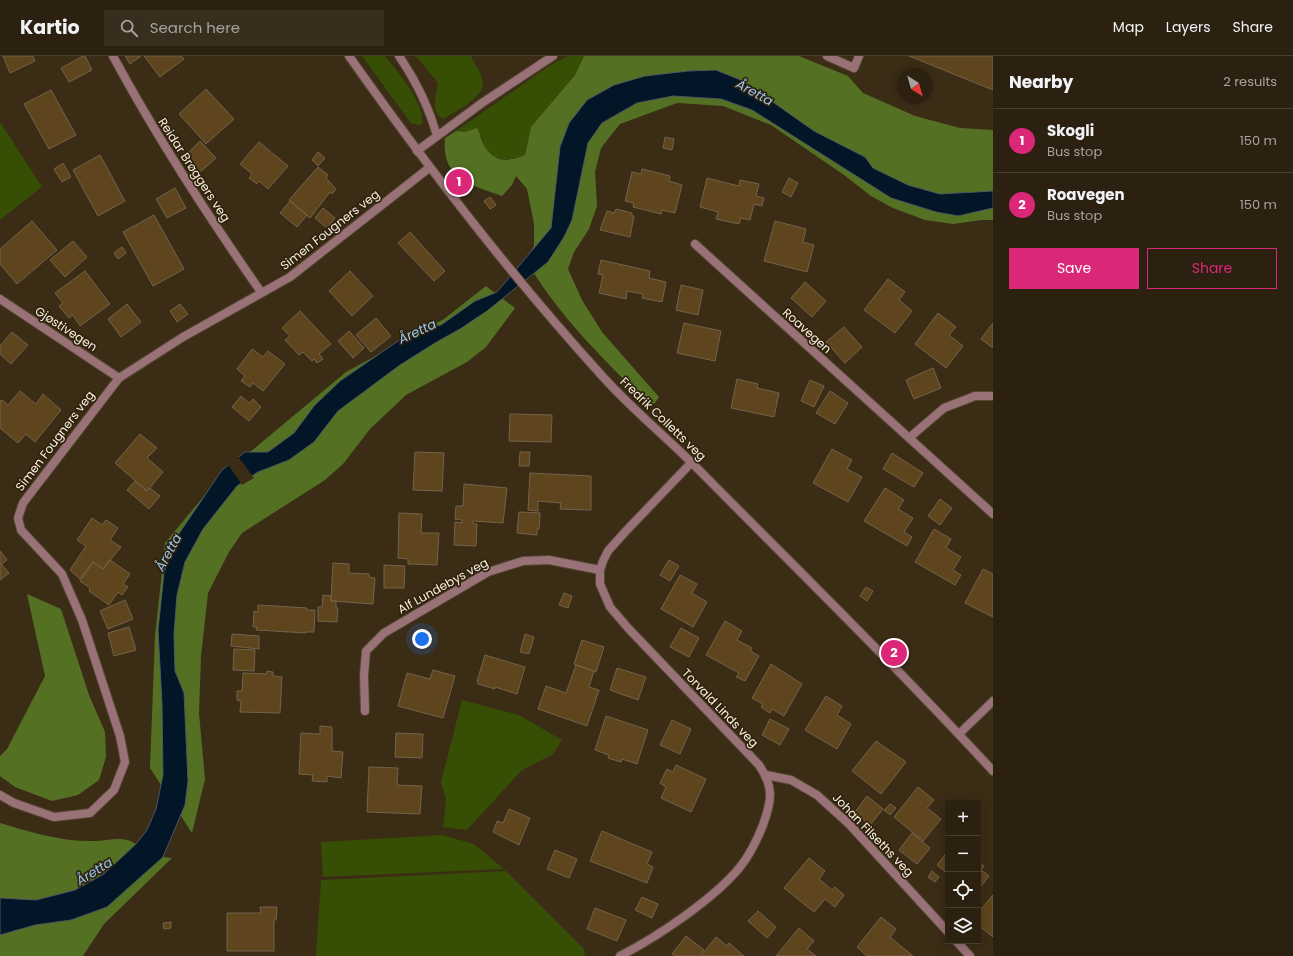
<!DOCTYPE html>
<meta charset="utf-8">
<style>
:root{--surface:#2c2110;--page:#382e1e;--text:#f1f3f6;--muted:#a6a39f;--line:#483e30;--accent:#db2777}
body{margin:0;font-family:Poppins,sans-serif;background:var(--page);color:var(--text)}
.controls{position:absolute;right:12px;bottom:12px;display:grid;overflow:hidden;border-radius:0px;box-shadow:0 2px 10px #0003}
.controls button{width:36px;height:36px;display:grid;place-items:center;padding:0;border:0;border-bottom:1px solid var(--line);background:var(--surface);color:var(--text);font:20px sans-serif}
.compass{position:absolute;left:897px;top:12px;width:36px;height:36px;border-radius:50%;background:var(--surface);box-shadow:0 2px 10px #0003;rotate:143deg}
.you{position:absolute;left:422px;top:583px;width:14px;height:14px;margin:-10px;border:3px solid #fff;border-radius:50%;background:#1a73e8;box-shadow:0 0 0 6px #1a73e833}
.badge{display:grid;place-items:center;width:26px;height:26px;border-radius:50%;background:var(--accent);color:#fff;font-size:13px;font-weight:700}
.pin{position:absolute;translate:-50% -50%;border:2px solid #fff;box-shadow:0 1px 4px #0006}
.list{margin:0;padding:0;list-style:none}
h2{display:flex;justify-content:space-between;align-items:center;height:52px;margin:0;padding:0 16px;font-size:17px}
h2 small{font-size:13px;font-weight:400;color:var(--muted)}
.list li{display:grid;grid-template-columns:26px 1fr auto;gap:12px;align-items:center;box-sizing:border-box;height:64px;padding:0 16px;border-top:1px solid var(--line)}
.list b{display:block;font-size:15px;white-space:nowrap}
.list p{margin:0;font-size:13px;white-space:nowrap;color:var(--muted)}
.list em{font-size:13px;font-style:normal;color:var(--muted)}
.actions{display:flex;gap:8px;padding:12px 16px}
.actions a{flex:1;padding:9px 0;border:1px solid var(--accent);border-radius:0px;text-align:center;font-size:14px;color:var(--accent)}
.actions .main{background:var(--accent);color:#fff}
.icon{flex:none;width:22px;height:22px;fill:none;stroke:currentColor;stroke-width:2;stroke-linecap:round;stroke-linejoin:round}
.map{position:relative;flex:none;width:993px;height:900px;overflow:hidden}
header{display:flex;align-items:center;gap:24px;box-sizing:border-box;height:56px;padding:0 20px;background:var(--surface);border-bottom:1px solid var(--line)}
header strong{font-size:19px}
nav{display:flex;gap:22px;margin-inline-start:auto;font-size:14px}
.search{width:280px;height:36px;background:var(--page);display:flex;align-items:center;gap:10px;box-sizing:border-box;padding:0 14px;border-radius:0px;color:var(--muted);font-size:15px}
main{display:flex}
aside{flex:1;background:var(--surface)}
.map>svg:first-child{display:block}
.green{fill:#374e05}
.forest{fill:#547123}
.water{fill:#031627;stroke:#4d575f}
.pier{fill:#3b2c16}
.building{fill:#5e451d;stroke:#73634b}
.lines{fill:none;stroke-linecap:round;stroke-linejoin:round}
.service-casing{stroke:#564733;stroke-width:10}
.minor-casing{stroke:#564733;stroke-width:10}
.tertiary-casing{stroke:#564733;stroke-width:10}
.service{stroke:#997277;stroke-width:8}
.minor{stroke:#997277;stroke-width:8}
.tertiary{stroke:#997277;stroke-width:8}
.labels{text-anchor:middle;stroke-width:3.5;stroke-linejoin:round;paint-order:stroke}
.street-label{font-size:12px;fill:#f9f0e2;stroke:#30220c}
.water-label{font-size:13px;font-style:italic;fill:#99c9f8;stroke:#30220c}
</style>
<header>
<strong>Kartio</strong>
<div class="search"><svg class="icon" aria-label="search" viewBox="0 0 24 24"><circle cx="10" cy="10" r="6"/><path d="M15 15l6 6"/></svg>Search here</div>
<nav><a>Map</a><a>Layers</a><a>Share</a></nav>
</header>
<main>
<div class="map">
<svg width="993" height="900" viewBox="0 0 993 900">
<rect width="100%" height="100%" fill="#3b2c16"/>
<path class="green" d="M362 0H385C398 17 425 46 422 68L418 69 411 67Z
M416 0H471C474 8 482 17 483 26 484 42 455 56 443 63 429 55 437 40 438 27Z
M568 0H584L575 19 531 71 525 99C506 107 486 105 482 81L456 75 549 10Z
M0 66 42 131 0 164Z
M462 644 519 659 562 684 553 698 521 715 467 774 443 771 446 744 441 726Z
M442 779 474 788 504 813 323 821 321 786Z
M506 815 584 893 585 900H316L321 824Z"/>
<path class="forest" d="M584 0H799L848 20 863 37 915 60 960 72 993 74V164H982L953 168 925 164 893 152 871 140 844 119 771 69 723 50 677 47 620 68 601 92 595 116 597 150 589 173 574 196 568 213 582 244 602 276 659 341 652 351C606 306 558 260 526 204L534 190V168L527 133 516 120 512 129 502 140C471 129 441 123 445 82L456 75 465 76 477 72C480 78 481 84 484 89 493 107 509 106 525 99L531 71 575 19Z
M486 230 515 252 486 291 467 306 406 339 370 373 343 408 325 424 242 477 229 496 208 537 201 600 199 657 205 723 192 777 150 712 155 580 165 487 219 422 346 316 444 263Z
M27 538 61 553 89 639 105 676 106 701 99 724 78 739 52 745 15 731 0 720V700L7 693 45 620Z
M0 767C31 776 61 786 94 785 110 785 122 779 136 788 104 818 82 838 37 844 25 845 12 843 0 842Z
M163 801 172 802 104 868 83 900H0V879L35 869 71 864 107 851Z"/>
<path class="water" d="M716 14 743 25 814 75 865 101 873 112 908 129 940 138 993 135V152L958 160 936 156 891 142 752 54 721 43 673 40 637 47 602 67 588 87 572 164 564 181 548 206 487 255 460 273 435 287 400 309 338 355 314 386 289 404 258 416 237 430 203 473 185 506 177 539 174 577 175 615 184 637 188 725 185 749 163 801 107 851 71 864 35 869 0 879V842L36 844 75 834 104 818 136 788 147 774 156 753 163 719 162 647 158 574 164 517 172 488 222 414 245 396H268L294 377 314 350 340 325 414 274 441 269 475 245 497 236 551 172 560 91 569 67 587 44 614 29 645 20 688 15Z"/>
<path class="pier" d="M237 399 254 422 242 429 227 407Z"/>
<path class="building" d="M3 0H33L35 5 10 17Z
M83 0H85L92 14 69 26 61 12Z
M125 0H141L130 8Z
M144 0H181L184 3 160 21Z
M909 0H993V34Z
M206 33 234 63 206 88 179 58Z
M51 34 76 79 49 93 24 48Z
M665 81 674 83 672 94 663 92Z
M200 85 216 102 199 117 184 101Z
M259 86 288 110 268 133 259 125 257 128 249 122 252 118 240 108Z
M318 96 325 102 318 110 312 104Z
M100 99 125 145 98 160 73 114Z
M63 107 71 121 62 126 54 113Z
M318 111 328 119 326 122 336 133 332 138 330 136 310 162 289 144Z
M642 113 670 120 669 125 682 129 675 157 662 154 661 158 633 151 634 147 625 145 632 116 641 118Z
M707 122 739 130 740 124 759 128 756 140 764 142 762 150 754 148 750 164 741 162 739 168 716 163 718 156 700 151Z
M789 122 798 127 791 141 782 136Z
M175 132 186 152 167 162 156 143Z
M490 141 496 149 490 153 484 145Z
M290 145 307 159 297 171 280 157Z
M323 152 335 162 327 172 315 162Z
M616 153 632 157V160H634L630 181 600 174 607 155 614 157Z
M154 159 184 213 153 230 123 176Z
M32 165 57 194 17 228 0 208V193Z
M775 165 806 173 803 186 814 189 807 216 764 205Z
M410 176 445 215 434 225 398 187Z
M73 185 87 201 65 221 50 204Z
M122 191 126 197 118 203 114 197Z
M601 204 650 215 649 222 666 226 662 246 642 242 643 238 627 235 626 243 599 237 603 219 598 218Z
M85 215 110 248 80 270 73 259 69 262 59 250 63 247 55 237Z
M350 215 373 240 352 260 329 235Z
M888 223 905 236 899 244 912 255 895 277 864 254Z
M805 226 826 245 812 261 791 242Z
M681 229 703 234 698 259 676 254Z
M127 248 141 266 121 281 108 263Z
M180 248 188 258 177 266 170 255Z
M300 255 331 288 319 298 323 303 317 307 314 303 312 305 303 296 299 299 285 284 290 280 282 272Z
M938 257 956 271 949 279 963 290 946 312 915 288Z
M376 262 391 280 371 296 356 279Z
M684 267 721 275 715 305 677 297Z
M993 267V292L981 283Z
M844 271 862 291 845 307 826 286Z
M349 275 364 292 353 302 338 285Z
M12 276 28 289 11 308 0 298V290Z
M252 293 263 301 268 295 285 308 263 335 253 327 250 331 241 325 245 320 237 313Z
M933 312 941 332 914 343 906 324Z
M737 323 758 328 757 332 779 337 774 361 731 352Z
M810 324 824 330 814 351 801 345Z
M20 335 36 348 43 338 61 354 35 386 26 378 18 387 0 372V345L2 344 8 349Z
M830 335 848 347 835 368 816 357Z
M241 340 249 347 253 343 261 351 249 365 232 351Z
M510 358 552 359 551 386 509 385Z
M140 378 157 392 147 402 163 416 147 435 115 407Z
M832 393 852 404 847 413 862 421 848 446 813 427Z
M415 396 444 397 442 435 413 434Z
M520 396H530L529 410H519Z
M892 397 923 417 914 431 883 413Z
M530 417 591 420V454L560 453 561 447 538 445V455L528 454Z
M135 425 147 435 150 432 160 440 149 453 127 434Z
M464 428 507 432 503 467 473 465V468H477L476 490 454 489 455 466 462 467V464L455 463 456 450H463Z
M885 432 904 444 898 453 913 462 904 476 912 481 907 490 864 465Z
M940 443 952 452 940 469 928 460Z
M519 456 540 457 539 473H537V479L517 477Z
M399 457 422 458 421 477H439L437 509 408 508V503L398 502Z
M92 462 102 469 106 464 118 472 110 484 121 491 103 513 93 506 80 523 70 514 86 490 77 484Z
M934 473 951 483 946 492 961 501 953 514 961 519 955 529 915 506Z
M0 495 7 504 1 508 9 517 0 524Z
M110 504 130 518 123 528 128 531 122 539 118 536 109 549 89 535 90 532 80 525 93 506 103 513Z
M669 504 679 510 670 525 660 519Z
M333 507 349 508V517L369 518V521L375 522 373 548 331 545Z
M384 509 405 510 404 532H384Z
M983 513 993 518V561L965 547Z
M680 519 697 528 692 537 707 546 693 571 661 553Z
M866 531 873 535 867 545 860 540Z
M564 537 572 540 568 552 559 549Z
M323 539 331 540V545H336V552H338L337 566 318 565V551H322Z
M125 544 133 563 108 573 100 555Z
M258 549 307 552V554H315L314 576H306V577L256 574 257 571H253L254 555 258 556Z
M725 565 742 575 737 584 752 592 750 595 759 600 745 625 736 621 739 617 706 599Z
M129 571 136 594 114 600 108 577Z
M681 572 699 582 689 601 670 591Z
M232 578 259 580V593L231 590Z
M525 578 534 581 529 598 520 596Z
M582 584 604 591 596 616 574 608Z
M234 593 255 594 254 615 233 614Z
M485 599 525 611 517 638 495 631V633L478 628V626L477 625Z
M771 608 802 628 784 660 772 653 770 657 761 651 763 648 752 642Z
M576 609 594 615 589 631 599 634 587 670 538 653 546 630 566 637Z
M617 612 646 621 638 644 610 634Z
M433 614 455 620 443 662 398 650 407 617 430 623Z
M267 615 273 616V620L282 621 280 657 240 656 241 645 237 644V635H242L243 617 266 618Z
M826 640 842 650 837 659 851 668 837 693 805 674Z
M606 660 648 674 637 708 622 703 621 706 608 702 609 699 595 694Z
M770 663 789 673 780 689 762 679Z
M672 664 691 673 680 698 660 689Z
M320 670 332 671V695L343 696 341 722 327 720V726L312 725 313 719 299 718 301 677 320 678Z
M396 677 423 678 422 702 395 701Z
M876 685 906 706 881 738 852 715Z
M676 709 706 723 691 756 661 742 666 731 660 727 667 713 673 716Z
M369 711 398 712 397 729 422 730 420 758 367 756Z
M918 731 934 744 927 752 941 763 923 785 894 761Z
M867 740 883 753 870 769 855 756Z
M890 748 896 752 890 759 884 754Z
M509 753 530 762 519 789 493 776 497 765 503 767Z
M602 775 652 796 647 808 653 811 647 827 590 805Z
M912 777 930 792 917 808 899 794Z
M555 794 577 803 569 822 547 813Z
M948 795V818L937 809Z
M809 802 825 815 819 823 832 834 835 831 844 839 835 851 825 843 814 856 784 832Z
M978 805 984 810 981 814 989 820 978 834Z
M932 815 939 821 935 826 928 821Z
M993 839V881L978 869V857Z
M642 841 658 848 652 862 635 854Z
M260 851H277L276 864H274V895H227V857H261Z
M595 852 626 864 617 885 587 873Z
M758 855 776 871 767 882 748 865Z
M881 861 896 873 890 881 913 900H867L857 891Z
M171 866V872L164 873 163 867Z
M799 872 814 885 807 893 816 900H776Z
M686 880 704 894 699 900H675L672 898Z
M716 881 727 890 729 887 744 900H701Z"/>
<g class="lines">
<g class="service-casing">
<path id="service" d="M399 0C416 25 429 51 437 80
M827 0 854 12 859 0
M417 95 482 47 553 0"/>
</g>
<g class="minor-casing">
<path id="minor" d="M113 0C157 82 208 160 261 236
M695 188 993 458
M0 243 119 322
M909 382 944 352 975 340H993
M365 655 364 620 366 595 384 577 488 516 523 505 549 504 600 514
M959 678 993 645
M766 719 791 724 817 739 849 768 948 876
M0 739 14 747 54 761 90 757 114 734 125 706 120 680 82 564 62 518 21 474 18 462 23 447 119 322 183 281 290 221 429 112
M956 885 970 900
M620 900C657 881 714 843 740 811 750 799 757 784 763 769 772 744 774 731 759 709L628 572 610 551 600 528V514L603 505 608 495 625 476 691 407"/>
</g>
<g class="tertiary-casing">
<path id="tertiary" d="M349 0C428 112 512 221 604 322 632 353 665 380 695 410 795 511 897 611 993 715"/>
</g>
<use href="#service" class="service"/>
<use href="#minor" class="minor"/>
<use href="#tertiary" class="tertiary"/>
</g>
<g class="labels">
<g class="street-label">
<text transform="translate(194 114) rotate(57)" y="4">Reidar Brøggers veg</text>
<text transform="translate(330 174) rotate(-38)" y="4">Simen Fougners veg</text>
<text transform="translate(66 273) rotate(33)" y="4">Gjøstivegen</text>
<text transform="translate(807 275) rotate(42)" y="4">Roavegen</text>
<text transform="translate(663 363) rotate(44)" y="4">Fredrik Colletts veg</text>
<text transform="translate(55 385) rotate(-53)" y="4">Simen Fougners veg</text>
<text transform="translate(443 530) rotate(-29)" y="4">Alf Lundebys veg</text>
<text transform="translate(720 652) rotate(46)" y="4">Torvald Linds veg</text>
<text transform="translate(873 779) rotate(46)" y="4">Johan Filseths veg</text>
</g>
<g class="water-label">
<text transform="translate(755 36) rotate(29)" y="5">Åretta</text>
<text transform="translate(417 275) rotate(-25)" y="5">Åretta</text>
<text transform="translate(168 496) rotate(-61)" y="5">Åretta</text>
<text transform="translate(94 815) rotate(-32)" y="5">Åretta</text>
</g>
</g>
</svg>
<div class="controls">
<button>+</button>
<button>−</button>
<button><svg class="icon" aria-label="locate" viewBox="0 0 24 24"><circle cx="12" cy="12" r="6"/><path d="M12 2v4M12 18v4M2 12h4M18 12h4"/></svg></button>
<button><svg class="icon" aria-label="layers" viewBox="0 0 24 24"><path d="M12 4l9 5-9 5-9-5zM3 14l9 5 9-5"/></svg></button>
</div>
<svg class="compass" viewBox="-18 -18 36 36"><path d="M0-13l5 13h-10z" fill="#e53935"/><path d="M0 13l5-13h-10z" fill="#a6a39f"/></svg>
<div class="you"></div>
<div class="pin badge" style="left:459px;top:126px">1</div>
<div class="pin badge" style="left:894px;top:597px">2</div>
</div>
<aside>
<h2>Nearby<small>2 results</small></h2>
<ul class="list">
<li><span class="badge">1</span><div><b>Skogli</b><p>Bus stop</p></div><em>150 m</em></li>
<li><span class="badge">2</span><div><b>Roavegen</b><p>Bus stop</p></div><em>150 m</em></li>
</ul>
<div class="actions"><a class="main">Save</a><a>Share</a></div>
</aside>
</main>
